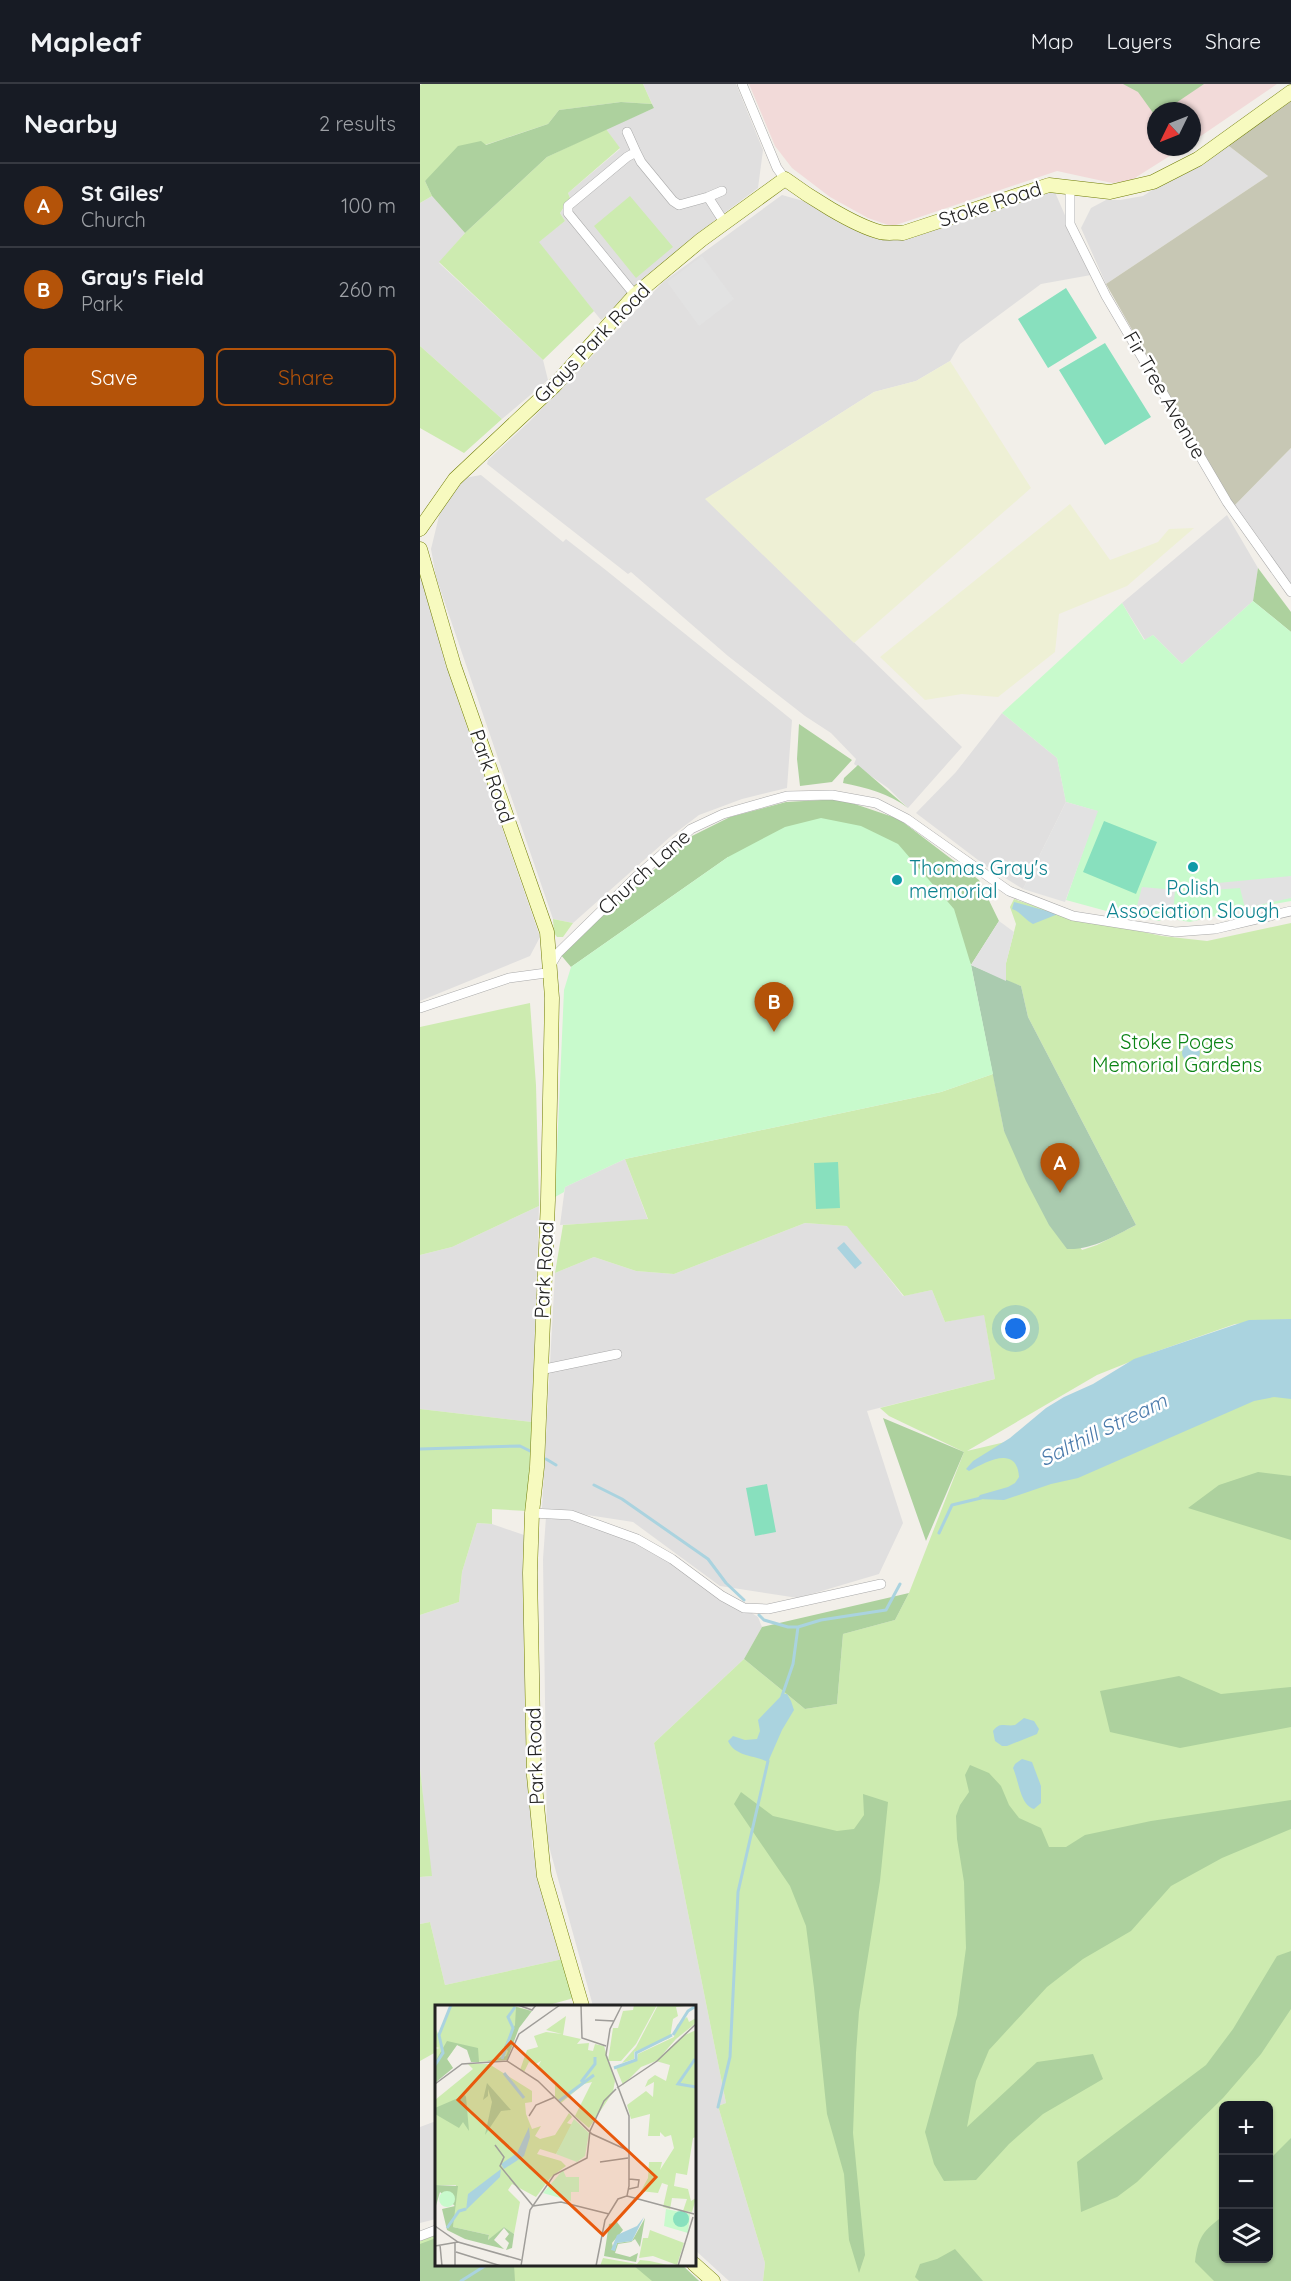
<!DOCTYPE html>
<meta charset="utf-8">
<style>
:root{--surface:#171b24;--page:#20242c;--text:#f1f3f6;--muted:#9ea1a6;--line:#363941;--accent:#b45309}
body{margin:0;font-family:Quicksand,sans-serif;background:var(--page);color:var(--text)}
.controls{position:absolute;right:18px;bottom:18px;display:grid;overflow:hidden;border-radius:9px;box-shadow:0 2px 4px #0004}
.controls button{width:54px;height:54px;display:grid;place-items:center;padding:0;border:0;border-bottom:2px solid var(--line);background:var(--surface);color:var(--text);font:30px sans-serif}
.compass{position:absolute;left:727px;top:18px;width:54px;height:54px;border-radius:50%;background:var(--surface);box-shadow:0 2px 4px #0004;rotate:227deg}
.you{position:absolute;left:596px;top:1245px;width:21px;height:21px;margin:-15px;border:4px solid #fff;border-radius:50%;background:#1a73e8;box-shadow:0 0 0 9px #1a73e833}
.badge{display:grid;place-items:center;width:39px;height:39px;border-radius:50%;background:var(--accent);color:#fff;font-size:20px;font-weight:700}
.pin{position:absolute;translate:-50% -50px;filter:drop-shadow(0 2px 3px #0008)}
.pin::after{content:'';position:absolute;top:32px;width:21px;height:18px;background:inherit;clip-path:polygon(0 0,100% 0,50% 100%)}
.list{margin:0;padding:0;list-style:none}
h2{display:flex;justify-content:space-between;align-items:center;height:78px;margin:0;padding:0 24px;font-size:26px}
h2 small{font-size:20px;font-weight:400;color:var(--muted)}
.list li{display:grid;grid-template-columns:39px 1fr auto;gap:18px;align-items:center;box-sizing:border-box;height:84px;padding:0 24px;border-top:2px solid var(--line)}
.list b{display:block;font-size:22px;white-space:nowrap}
.list p{margin:0;font-size:20px;white-space:nowrap;color:var(--muted)}
.list em{font-size:20px;font-style:normal;color:var(--muted)}
.actions{display:flex;gap:12px;padding:18px 24px}
.actions a{flex:1;padding:14px 0;border:2px solid var(--accent);border-radius:9px;text-align:center;font-size:21px;color:var(--accent)}
.actions .main{background:var(--accent);color:#fff}
.icon{flex:none;width:33px;height:33px;fill:none;stroke:currentColor;stroke-width:2;stroke-linecap:round;stroke-linejoin:round}
.map{position:relative;flex:none;width:871px;height:2197px;overflow:hidden}
header{display:flex;align-items:center;gap:36px;box-sizing:border-box;height:84px;padding:0 30px;background:var(--surface);border-bottom:2px solid var(--line)}
header strong{font-size:28px}
nav{display:flex;gap:33px;margin-inline-start:auto;font-size:21px}
main{display:flex}
aside{flex:1;background:var(--surface)}
.map>svg:first-child{display:block}
.residential{fill:#e0dfdf}
.commercial{fill:#f2dad9}
.construction{fill:#c7c7b4}
.farmland{fill:#eef0d5}
.grass{fill:#cdebb0;fill-rule:evenodd}
.forest{fill:#add19e}
.cemetery{fill:#aacbaf}
.park{fill:#c8facc}
.pitch{fill:#88e0be}
.parking{fill:#e2e2e2}
.water{fill:#aad3df}
.lines{fill:none;stroke-linecap:round;stroke-linejoin:round}
.stream{stroke:#aad3df;stroke-width:3}
.minor-casing{stroke:#a9a9a9;stroke-width:10}
.secondary-casing{stroke:#707d05;stroke-width:15}
.minor{stroke:#fff;stroke-width:9}
.secondary{stroke:#f7fabf;stroke-width:14}
.culture-dot{fill:#0f9aa8;stroke:#fff;stroke-width:2}
.labels{text-anchor:middle;stroke-width:5;stroke-linejoin:round;paint-order:stroke}
.street-label{font-size:20px;fill:#222;stroke:#fff}
.culture-label{font-size:20px;fill:#0d838f;stroke:#fff;text-anchor:start}
.park-label{font-size:20px;fill:#0c8416;stroke:#fff}
.water-label{font-size:21px;font-style:italic;fill:#4a7aab;stroke:#fff}
.inset-river{fill:none;stroke:#aad3df;stroke-width:3}
.inset-road{fill:none;stroke:#9f9d99;stroke-width:1.5}
.view{fill:#e8590c;fill-opacity:0.15;stroke:#e8590c;stroke-width:3}
.inset-edge{fill:none;stroke:#222;stroke-width:3}
</style>
<header>
<strong>Mapleaf</strong>
<nav><a>Map</a><a>Layers</a><a>Share</a></nav>
</header>
<main>
<aside>
<h2>Nearby<small>2 results</small></h2>
<ul class="list">
<li><span class="badge">A</span><div><b>St Giles'</b><p>Church</p></div><em>100 m</em></li>
<li><span class="badge">B</span><div><b>Gray's Field</b><p>Park</p></div><em>260 m</em></li>
</ul>
<div class="actions"><a class="main">Save</a><a>Share</a></div>
</aside>
<div class="map">
<svg width="871" height="2197" viewBox="0 0 871 2197">
<rect width="100%" height="100%" fill="#f2efe9"/>
<path class="residential" d="M223 0H316L343 66 338 104 295 136 224 196 181 236 118 158 145 137 140 129 150 114 148 109 200 65 186 45 234 24Z
M805 59 848 92 686 200 661 144 671 124 686 116H700L723 112Z
M634 106 671 191 621 200 540 260 530 277 496 297 454 308 286 415 542 663 488 724 468 704 434 680 436 675 411 649 385 632 308 572 211 488 208 490 67 380 68 376 111 336 243 198 362 111 394 120 473 155Z
M12 112 45 149 19 179 123 276 128 296 82 335 0 262V119Z
M871 364V510L813 423Z
M61 391 143 458 146 455 187 487 372 636 367 704 322 715 279 731 250 753 153 839 133 835 16 493 11 465 21 424 44 394Z
M807 431 838 484 833 517 762 580 733 551 725 556 702 519Z
M0 486 36 611 120 853 110 872 0 917Z
M582 629 637 674 646 718 603 805 566 782 496 729 536 688Z
M205 1075 228 1136 140 1141 145 1103Z
M119 1122 112 1338 0 1325V1171L32 1163Z
M385 1139 428 1142 483 1212 512 1206 525 1238 564 1230 575 1295 447 1327 483 1439 459 1490 378 1514 300 1502 213 1438 122 1424 135 1189 174 1173 216 1187 254 1190Z
M137 1431 213 1456 260 1483 338 1533 342 1543 324 1575 234 1659 306 2019 298 2022 345 2179 343 2197H309L275 2166 274 1922H173L127 1755 123 1475 126 1433Z
M57 1439 72 1440 104 1451 112 1762 143 1875 25 1901 10 1838 0 1840V1793L11 1792 0 1685V1531L39 1518 42 1488Z
M16 2037V2135L0 2139V2043Z"/>
<path class="commercial" d="M329 0H857L772 58V27H736V63H764L710 97 692 99 637 87 476 141H468L448 134 410 113 372 84 355 62Z"/>
<path class="construction" d="M871 13V364L813 423 686 200 848 92 805 59Z"/>
<path class="farmland" d="M530 277 611 404 434 559 285 415 454 308 496 297Z
M650 420 690 476 738 458 749 445 774 444 707 502 639 530 635 568 578 613 542 610 505 616 460 573Z"/>
<path class="grass" d="M2 0H223L232 20 201 18 139 26 128 40 65 61 5 97 12 112 0 119V1Z
M186 45 200 64 148 109 150 114 140 129 145 137 119 158 174 227 123 276 19 178 45 149 127 73Z
M210 112 253 163 216 194 174 142Z
M0 262 82 335 44 369 0 344Z
M594 815 639 830 742 852 787 857 871 839V1235L815 1240 732 1269 677 1291 547 1367 837 1299 871 1295V2197H343L345 2179 298 2022 306 2019 234 1659 324 1575 385 1625 417 1620 423 1550 475 1536 489 1509 544 1368 469 1332 460 1324 575 1295 564 1231 525 1238 512 1206 484 1212 427 1142 385 1139 254 1190 216 1187 174 1173 135 1189 143 1141 228 1135 205 1075 521 1008 573 990 584 1047 662 1166 677 1161 716 1141 608 933 601 902 586 897V879L596 840 590 823ZM804 2022H848V2174H804Z
M133 835 153 839 143 853H137L134 849Z
M110 919 116 1001 119 1122 32 1163 0 1171V943Z
M0 1325 112 1338 107 1427 72 1425V1440L57 1439 42 1488 39 1518 0 1531Z
M0 1685 12 1792 0 1793Z
M10 1838 25 1901 143 1875 154 1914 125 1922H16V1968L0 1977V1840Z
M16 2151V2180L262 2181 279 2197H0V2155Z"/>
<path class="forest" d="M703 0H784L744 27H736V33L718 8Z
M201 18 232 20 234 24 127 73 45 149 12 112 5 97 38 62 61 57 66 61 128 40 139 26Z
M838 484 871 528V548L833 517Z
M379 640 432 676 412 698 380 702 377 675Z
M438 681 488 724C470 710 445 703 423 699L424 694Z
M420 715 479 735 559 796 579 837 551 881 544 866 308 773 151 883 140 870 272 752 310 733 366 718Z
M463 1334 544 1368 506 1457Z
M838 1388 871 1392V1456L768 1424 799 1401Z
M489 1509 475 1536 423 1550 417 1620 385 1625 324 1575 342 1543Z
M759 1592 801 1610 871 1603V1643L760 1664 690 1648 680 1607Z
M550 1681 569 1689 581 1702 589 1721 599 1734 621 1744 629 1763H646L665 1751 731 1737 871 1716V1745L802 1774 751 1802 711 1847 663 1875 627 1903 569 1966 556 1997 547 2043 617 1978 673 1970 683 1995 623 2030 589 2060 556 2096 524 2097 514 2080 505 2048 537 1931 546 1864 544 1798 537 1755 536 1732 540 1721 549 1708 545 1691Z
M321 1708 353 1732 417 1747 434 1745 444 1731 443 1710 468 1718 460 1797 439 1928 436 1969 433 2049 445 2171 439 2189 429 2156 424 2090 407 2030 394 1904 386 1842 370 1802 314 1720Z
M871 1867V1925L841 1970 803 2014 717 2098 697 2113 661 2128 657 2078 786 1981 813 1945 857 1872Z
M871 2054V2197H794L775 2178C778 2153 783 2147 803 2132L804 2174H848L849 2076Z
M16 2154V2180L94 2181 95 2197H0V2160Z
M535 2165 563 2197H499L495 2193 500 2180 517 2175Z
M213 2181H262L279 2197H232Z"/>
<path class="cemetery" d="M551 881 601 902 608 933 716 1141C694 1152 673 1166 647 1165L629 1141 606 1097 584 1047Z"/>
<path class="park" d="M833 517 871 548V817L825 825 770 838 745 834 739 837 690 828 646 816 677 727 646 718 637 674 582 629 702 519 724 556 733 551 762 580Z
M401 734 441 742 478 760 534 825 551 881 573 990 521 1008 205 1075 145 1103 144 1108 135 1113 144 906 151 883 308 773 365 743Z"/>
<path class="pitch" d="M646 204 677 254 628 284 598 235Z
M685 259 731 333 685 361 639 286Z
M684 737 737 758 716 810 663 788Z
M418 1078 420 1124 396 1125 394 1079Z
M347 1400 356 1448 335 1452 326 1404Z"/>
<path class="parking" d="M282 172 314 215 279 242 247 198Z
M646 718 678 727 645 818 603 805Z
M871 792V814L825 824 820 804 792 806 798 799Z
M722 803 755 806 753 829 717 822Z
M579 837 594 848 586 879V897L551 881Z"/>
<path class="water" d="M594 818 638 830 613 840C605 836 601 828 592 825Z
M762 969a9 9 0 1 1 18 0a9 9 0 1 1-18 0Z
M424 1158 442 1179 435 1185 417 1164Z
M871 1235V1315L854 1313 834 1317 658 1394 631 1400 584 1416 557 1415 560 1411 588 1403 595 1399 599 1393C597 1360 566 1378 549 1387L546 1385 553 1377 590 1354 626 1324 644 1313 673 1300 714 1275 829 1236Z
M363 1610H367L371 1617 374 1626 362 1646 348 1678C335 1671 315 1673 308 1657L313 1652 325 1656 337 1655 340 1647 338 1636Z
M604 1634 614 1637 619 1645 617 1650 587 1662H582L575 1657 573 1647C580 1637 585 1643 595 1641Z
M602 1675 612 1678 621 1702V1719L614 1725C600 1721 599 1697 593 1684L595 1680Z"/>
<g class="lines">
<path class="stream" d="M0 1365 100 1362 110 1367
M126 1375 136 1381
M174 1401 202 1415 288 1475 306 1499 324 1516
M519 1449 532 1421 561 1414
M339 1531 344 1536 368 1543H378L401 1536 466 1526 480 1500
M362 1612 373 1580 378 1543
M298 2023 310 1973 318 1808 348 1677
M41 2197 68 2180"/>
<g class="minor-casing">
<path id="minor" d="M322 0 357 84 365 95
M207 48 216 68
M650 102V140L686 212 807 418 871 508
M288 113 302 107
M215 211 148 129V122L207 73 216 68 221 78 253 117 259 121 288 113 304 138
M0 924 89 894 126 889 138 869 216 793 271 745 303 730 367 712 412 711 456 719 487 735 589 807 653 832 755 848 795 845 871 827
M120 1286 197 1270
M112 1429 151 1431 217 1455 252 1475 302 1512 324 1524 348 1525 461 1500
M0 2152 16 2146"/>
</g>
<g class="secondary-casing">
<path id="secondary" d="M0 445 35 395 134 302 215 211 281 156 365 95C388 112 433 141 460 148 467 150 476 148 483 149L629 101 690 108 733 98 778 75 871 8
M0 465 34 582 127 848 132 914 128 1116 117 1383 112 1429 110 1489 114 1692 124 1792 162 1922
M274 2180 293 2197"/>
</g>
<use href="#minor" class="minor"/>
<use href="#secondary" class="secondary"/>
</g>
<g class="culture-dot">
<circle cx="773" cy="783" r="6"/>
<circle cx="477" cy="796" r="6"/>
</g>
<g class="labels">
<g class="street-label">
<text transform="translate(570 120) rotate(-18)" y="7">Stoke Road</text>
<text transform="translate(172 259) rotate(-46)" y="7">Grays Park Road</text>
<text transform="translate(745 311) rotate(60)" y="7">Fir Tree Avenue</text>
<text transform="translate(72 692) rotate(71)" y="7">Park Road</text>
<text transform="translate(224 788) rotate(-42)" y="7">Church Lane</text>
<text transform="translate(124 1186) rotate(-87)" y="7">Park Road</text>
<text transform="translate(115 1672) rotate(-92)" y="7">Park Road</text>
</g>
<g class="culture-label">
<text x="489" y="791">Thomas Gray's<tspan x="489" dy="23">memorial</tspan></text>
<text x="773" y="811" text-anchor="middle">Polish<tspan x="773" dy="23">Association Slough</tspan></text>
</g>
<g class="park-label">
<text x="757" y="965">Stoke Poges<tspan x="757" dy="23">Memorial Gardens</tspan></text>
</g>
<g class="water-label">
<text transform="translate(683 1346) rotate(-26)" y="7">Salthill Stream</text>
</g>
</g>
<g transform="translate(15 1921)">
<rect width="261" height="261" fill="#f2efe9"/>
<path d="M16 0H76L93 5 81 19 72 55 41 57 31 41 22 40 12 54 18 63 0 58V44L5 43 0 42V22L3 29ZM199 0H222L201 39 186 56H173L178 23H183L188 6 198 5ZM223 0H260L241 2 243 11 238 14 235 33 199 47V54L187 58 201 42ZM131 11 128 30 146 34 142 39 154 38 153 45 158 46 160 39 169 41 180 76 178 87 154 123 140 111 157 77 149 79 126 98 120 92V78L102 63 106 56 99 60 94 57 89 67 85 65 92 45 103 42 99 31 111 27 127 29 111 25ZM252 12 254 17 261 13V18L241 34 227 50 248 31 261 25V132L258 133 252 170 241 168 239 181 253 184 256 196 261 193 257 207 248 206 252 194 237 193 235 204 228 202 233 180 227 178 223 188 206 186 213 173 214 157H227L225 165 239 143 236 130 230 132 225 127V131H213L215 109 196 114 192 100 211 86 218 92 219 77 210 82 213 75 220 70 231 76 235 60 221 56 206 62 188 80 181 63 202 55 203 49 239 32 242 20ZM33 59H54L97 86V97L90 98 91 109 97 124 106 121 100 131 105 134 120 130 134 108 137 112 132 118 138 120 121 149 105 144 102 149 126 156 131 161 116 172 101 192 77 179 73 185 85 197 79 229 69 222 53 236 54 230 18 222 21 180H0V95L38 64ZM215 225 249 238 242 260 218 251 204 253 208 233H213ZM168 253 202 259 205 255 215 256 237 261H165Z" fill="#cdebb0"/>
<path d="M81 2 97 6 84 23 72 55 52 56 71 51 73 46 69 42 80 20ZM12 36 43 43 44 57H36L32 45 22 40 12 54 18 63 0 78V57ZM52 78 76 105 66 106 50 130 57 97 53 84V91L48 95ZM30 90 31 92 34 126 28 117 24 123 0 109V103ZM0 180 23 181 18 222 54 230 53 235 69 222 79 229 77 243 71 245 74 238 70 234 74 229 69 223 59 235 69 244 30 234 12 225 7 204 20 201 5 187 0 204ZM210 213 205 242 200 234 196 237 183 239 180 248 195 252 203 248 201 257 169 251 174 219 182 217 188 225 177 238 179 246 182 238 197 236Z" fill="#add19e"/>
<path d="M139 114 154 128 150 151 142 157 121 149ZM128 165 131 172H144V187H136V196L108 188ZM4 194a8 8 0 1 1 16 0a8 8 0 1 1-16 0ZM231 204 255 209 253 228 229 221Z" fill="#c8facc"/>
<path d="M238 214a8 8 0 1 1 16 0a8 8 0 1 1-16 0Z" fill="#88e0be"/>
<path d="M94 122 95 132 89 151 69 164 66 159 82 148ZM66 164 65 172 31 205 33 189ZM209 212 197 236 182 238 180 246 176 245 182 230 202 221Z" fill="#aad3df"/>
<path class="inset-river" d="M238 30 253 6 261 1M67 54 78 23 73 12 80 2M260 54 243 79 261 82M0 60 8 48 4 30 16 0M179 63 201 55V48L237 30M69 68 89 93M146 77 160 59V52M124 96 159 70M12 223 24 206 31 204"/>
<path class="inset-road" d="M83 0 97 5 101 0M146 0 147 33 171 41M160 15 179 16M72 56 84 29 125 0M0 79 27 59 72 56 103 76 157 129 192 145M182 83 222 56 261 19M94 111 101 100 120 92M60 140 69 152 65 161 98 201M165 157 193 153M194 184 203 182 204 175 194 174M192 191 259 209M98 201 126 197 174 209M0 221 23 237 86 255M20 238V261M5 240 7 261M0 241 23 237M21 247 66 261M86 261 95 205 119 170 152 153 155 126 169 96 181 84M161 261 170 215 183 194 192 191 194 181V111L171 50 175 24 187 0M243 261 258 212"/>
<path class="view" d="M76 37 221 172 168 230 23 95Z"/>
<rect width="261" height="261" class="inset-edge"/>
</g>
</svg>
<div class="controls">
<button>+</button>
<button>−</button>
<button><svg class="icon" aria-label="layers" viewBox="0 0 24 24"><path d="M12 4l9 5-9 5-9-5zM3 14l9 5 9-5"/></svg></button>
</div>
<svg class="compass" viewBox="-18 -18 36 36"><path d="M0-13l5 13h-10z" fill="#e53935"/><path d="M0 13l5-13h-10z" fill="#9ea1a6"/></svg>
<div class="you"></div>
<div class="pin badge" style="left:640px;top:1109px">A</div>
<div class="pin badge" style="left:354px;top:948px">B</div>
</div>
</main>
